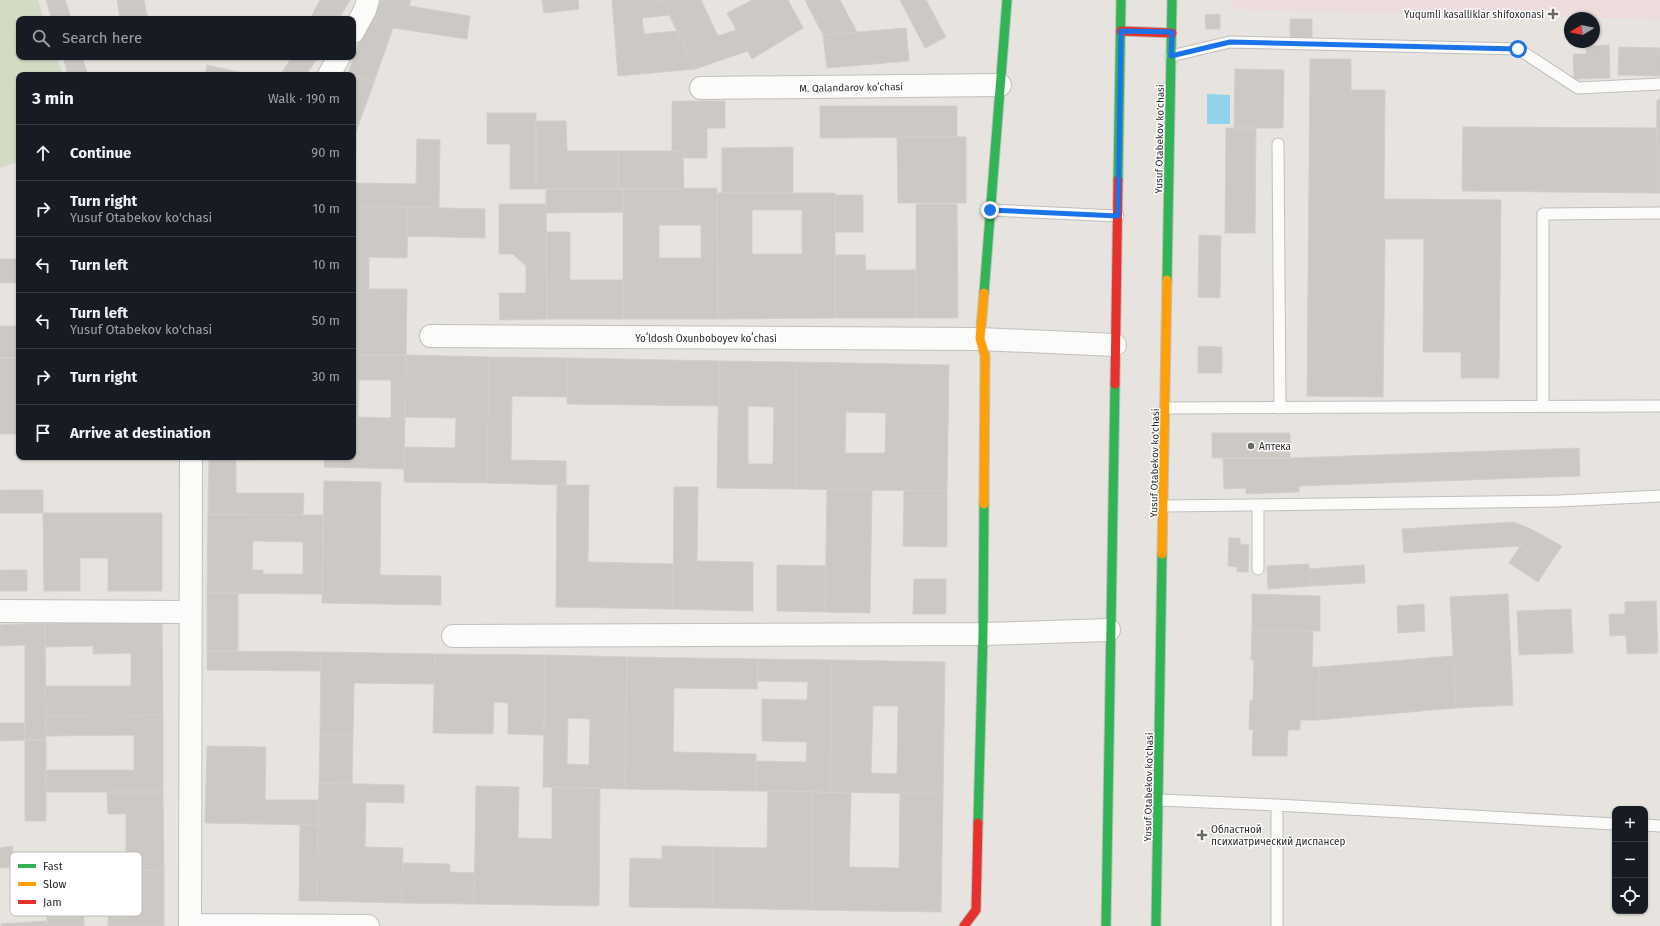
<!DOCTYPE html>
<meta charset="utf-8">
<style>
:root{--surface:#171b24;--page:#242831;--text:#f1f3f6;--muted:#9ea1a6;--line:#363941}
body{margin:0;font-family:"Fira Sans",sans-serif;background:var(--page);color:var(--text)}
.controls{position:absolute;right:12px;bottom:12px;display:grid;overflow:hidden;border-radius:8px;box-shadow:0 1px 3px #0004}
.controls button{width:36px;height:36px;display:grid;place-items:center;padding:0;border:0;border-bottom:1px solid var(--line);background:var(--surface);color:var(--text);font:20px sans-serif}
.compass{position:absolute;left:1564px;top:12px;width:36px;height:36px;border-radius:50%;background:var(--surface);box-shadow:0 1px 3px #0004;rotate:260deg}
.stop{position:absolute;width:12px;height:12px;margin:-9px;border:3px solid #1a73e8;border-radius:50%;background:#fff}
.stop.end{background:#1a73e8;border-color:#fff;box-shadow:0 1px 4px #0008}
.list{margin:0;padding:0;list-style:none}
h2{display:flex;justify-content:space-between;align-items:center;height:52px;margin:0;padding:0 16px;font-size:17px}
h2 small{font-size:13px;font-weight:400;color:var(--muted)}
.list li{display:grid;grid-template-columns:26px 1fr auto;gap:12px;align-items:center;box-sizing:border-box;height:56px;padding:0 16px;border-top:1px solid var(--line)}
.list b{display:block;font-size:15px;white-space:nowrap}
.list p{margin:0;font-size:13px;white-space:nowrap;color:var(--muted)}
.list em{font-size:13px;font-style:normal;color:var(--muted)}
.icon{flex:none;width:22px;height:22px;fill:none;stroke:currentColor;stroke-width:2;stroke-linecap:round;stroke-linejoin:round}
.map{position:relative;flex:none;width:1660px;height:926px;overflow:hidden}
.search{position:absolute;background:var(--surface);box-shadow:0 1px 3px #0004;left:16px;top:16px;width:340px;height:44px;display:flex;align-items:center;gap:10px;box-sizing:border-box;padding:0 14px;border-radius:8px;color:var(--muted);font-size:15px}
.panel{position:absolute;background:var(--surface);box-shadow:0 1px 3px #0004;left:16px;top:72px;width:340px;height:388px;border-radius:8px}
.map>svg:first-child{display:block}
.medical{fill:#eddcdb}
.cemetery{fill:#d3dbc5}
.water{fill:#90d3ea}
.building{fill:#ccc9c5;stroke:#d2cfca;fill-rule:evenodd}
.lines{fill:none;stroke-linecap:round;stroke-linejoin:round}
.lane-casing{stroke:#c0bfc0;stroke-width:13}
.street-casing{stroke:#c0bfc0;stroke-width:24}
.fast-casing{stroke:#c0bfc0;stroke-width:11}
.slow-casing{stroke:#c0bfc0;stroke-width:11}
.jam-casing{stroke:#c0bfc0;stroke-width:11}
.lane{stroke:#fbfbfa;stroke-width:11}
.street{stroke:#fbfbfa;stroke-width:22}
.fast{stroke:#30b455;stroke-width:9}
.slow{stroke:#ff9f0a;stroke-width:9}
.jam{stroke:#e5322d;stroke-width:9}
.route{stroke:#1a73e8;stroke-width:5}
.poi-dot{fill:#6b6968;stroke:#fff;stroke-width:1.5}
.labels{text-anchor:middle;stroke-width:3;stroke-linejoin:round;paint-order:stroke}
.poi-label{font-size:10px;fill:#282828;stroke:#fff;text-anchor:start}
.street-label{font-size:10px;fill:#282828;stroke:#fff}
.key{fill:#fff;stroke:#bebebe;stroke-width:1}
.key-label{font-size:11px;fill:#282828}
</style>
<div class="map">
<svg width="1660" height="926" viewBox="0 0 1660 926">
<rect width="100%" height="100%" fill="#e7e3de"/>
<path class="medical" d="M1231 0H1660V19L1231 9Z"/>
<path class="cemetery" d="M0 0H38L44 19H19V57H57L63 75H19V161L0 168Z"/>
<path class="water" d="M1207 94 1230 95V124H1207Z"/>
<path class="building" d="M46 0H65L68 8 50 13Z
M117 0H144L148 19H120Z
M320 0H350L339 19H310Z
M374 0H411L409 6 470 16 467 39 393 28 367 19Z
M542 0H578L579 9 544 13Z
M612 0H662L669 15 642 18 644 34 677 31 695 69 618 76Z
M662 0H701L718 36 736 30 748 51 695 69Z
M752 0H788L803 28 752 59 727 13Z
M805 0H840L857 32 823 35Z
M900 0H926L946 37 925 48Z
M68 8 71 19H51L50 13Z
M1220 14V29H1206L1205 15Z
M367 19 393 28 374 82 348 73Z
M1290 19H1312V40H1290Z
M906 28 909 61 827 68 823 35Z
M1609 45 1610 78 1574 79 1573 54H1586V46Z
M1619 47 1660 48V76L1618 75Z
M63 57H82L88 75H68Z
M292 57H318L306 75H280Z
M1310 59H1351V90H1385L1384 199 1501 200 1499 378H1461V352H1423L1424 239H1385L1383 397 1307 396Z
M207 65 252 75H205Z
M1235 69 1284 70 1283 128H1234Z
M353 75 374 82 356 132 353 131Z
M1657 100H1660V193H1656Z
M672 101H725V128H707V158H684L683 151H672Z
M820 106H957V137L820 138Z
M487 113H536V189H510V144H487Z
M536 121H566L567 151H618V189H536Z
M1463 127 1657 128 1656 193 1462 191Z
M1226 128H1256L1255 233H1225Z
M353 131 356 132 355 183 416 184 417 139 440 140 439 208 353 206Z
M897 137H966V203H898Z
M793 147V193H722V148Z
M618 151H683L684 189H618Z
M717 188 718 319H623V189ZM659 225H701V258H659Z
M546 189H623V212L546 213Z
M717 193H835V318L718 319ZM752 210H802V254H752Z
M835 195H863V232H835Z
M499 204H546L547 319 500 320 499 293H526V266L513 254H499Z
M916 204H957L958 318H916Z
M353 206 408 207 407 258 369 257V289H407L406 355H353Z
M408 207 485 209V238L407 236Z
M546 232H570V280H623V319H547Z
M1199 235 1221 236 1220 298 1198 297Z
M835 255H865L866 270H916V318H835Z
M0 259H19V283H0Z
M0 326H19V358H0Z
M1198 346 1222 347V373H1198Z
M353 355H406L404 469 324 467V457H353ZM359 380H391V418L358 417Z
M406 355 489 357 487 483 404 482V447L455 448 456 418 405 417Z
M489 357 568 358 567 397 512 396 511 460 566 461V485L487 483Z
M0 358H19V434H0Z
M568 358 719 361V406L567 404Z
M719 361 797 362 795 489 717 488ZM748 406 774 407 773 464H748Z
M797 362 949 365 947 491 795 489ZM846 412 886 413 885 453H845Z
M1212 433H1290V458H1212Z
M1579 448 1580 476 1299 486V492L1246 494V488L1224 489 1223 458H1290Z
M209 457H253V460H236V493H304L303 515 208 514Z
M324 481 381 482 380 575 441 576V605L322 603Z
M557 485H589L588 562 673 564V609L556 607Z
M674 487H698L697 561 753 562V611L673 609Z
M827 489 872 490 870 613 825 612Z
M0 490H43V513H0Z
M904 490 947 491V547L903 546Z
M43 513H162V591H108V558H80V591H44Z
M208 514 323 515 322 594 207 593ZM253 541 303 542V574H263V570H252Z
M1513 522 1529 528 1562 546 1549 565 1520 546 1404 553 1402 529Z
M1229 538H1240V544L1249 545 1248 572H1237V567L1228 566Z
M1520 546 1549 565 1538 582 1509 563Z
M1309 564 1310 586 1268 589 1267 566Z
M777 565 826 566 825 612 777 611Z
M1364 565 1365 583 1310 586 1309 569Z
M0 570H27V591H0Z
M914 579H946V614H913Z
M207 593H238V651H207Z
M1252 594 1320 596V631L1252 630Z
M1508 594 1513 705 1456 708 1450 597Z
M1656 601 1658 653 1627 654 1626 635 1610 636 1609 614H1625V602Z
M1424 604 1425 631 1398 633 1397 606Z
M1571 609 1573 653 1519 655 1517 611Z
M162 622 163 715 46 716 45 686H131V653L93 654V646L45 647V623Z
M45 623 46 740H25V645L0 646V625Z
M1252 630 1313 631 1312 667H1319L1318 720H1300V730H1288L1287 756H1252L1253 729 1249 730 1250 700H1253L1254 660H1251Z
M207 651 321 652V671L207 670Z
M321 652 435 654 434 684 354 683 353 735 320 734Z
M435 654 545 655 544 735 508 734V703L494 702 493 734 433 733Z
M545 655 627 657 625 789 543 787ZM568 718 590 719 589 765 567 764Z
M1453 656 1456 708 1318 720 1319 667Z
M627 657 758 659 757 689 674 688 673 752 756 754V791L625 789Z
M758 659 832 660 830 792 756 791V761L806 762 807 742 762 741V699L807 700 808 682 758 681Z
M832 660 945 662 943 794 830 792ZM873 706H898L897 774 871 773Z
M163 715V792H46V770H134V735L46 736V716Z
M0 723H25V740L0 741Z
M320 734 353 735 352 784 319 783Z
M25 740H46V821H25Z
M207 746 266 747 265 800H319L318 825 205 823Z
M319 783 404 785V803L366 802 365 847 403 848 402 903 317 901Z
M476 786 519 787 518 838 552 839V787L600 788 599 906 474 904Z
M768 791 812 792 811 910 712 908 713 847 767 848Z
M107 792H163L164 870H126V814H108Z
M812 792 851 793 849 867 899 868 900 793 943 794 941 912 811 910Z
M300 825H318L317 901H299Z
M12 846 15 867 0 868V848Z
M662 846 713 847 712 908 629 907 630 858 662 859Z
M403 863 450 864V872L475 873 474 904 402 903Z
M164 870V926H108V905H84V926H47L46 871Z
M47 921V926H1V924Z"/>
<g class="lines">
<g class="lane-casing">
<path id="lane" d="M1171 56 1230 42 1518 49 1578 88 1660 84
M1278 144 1280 408
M990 210 1118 216
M1543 406V214L1660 213
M1166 408 1660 406
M1258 505V569
M1164 506 1559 501 1660 496
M1159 800 1277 805V926
M1277 805 1615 824
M1645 825 1660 826"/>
</g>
<g class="street-casing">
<path id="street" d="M353 32 365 10 368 0
M329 75 339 57
M701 88 1000 85
M431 336 980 339 1115 345
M0 611 190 612
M453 636 983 634 1109 630
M190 925 368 926
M190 926 191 457"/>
</g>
<g class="fast-casing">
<path id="fast" d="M1118 180 1121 0
M1167 280 1172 0
M984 293 1007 0
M978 823 983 634 984 504
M1106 926 1115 384
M1156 926 1162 554"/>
</g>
<g class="slow-casing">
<path id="slow" d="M984 293 980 339 985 355 984 504
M1162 554 1167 280"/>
</g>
<g class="jam-casing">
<path id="jam" d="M1121 31 1172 33
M1115 384 1118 180
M964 926 976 910 978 823"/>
</g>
<use href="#lane" class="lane"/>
<use href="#street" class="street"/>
<use href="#fast" class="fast"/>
<use href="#slow" class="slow"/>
<use href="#jam" class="jam"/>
</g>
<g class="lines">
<path class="route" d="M990 210 1118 216 1121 31 1172 32 1171 56 1230 42 1518 49"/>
</g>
<g class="poi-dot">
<path d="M1551 8h4v4h4v4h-4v4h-4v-4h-4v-4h4z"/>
<circle cx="1251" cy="446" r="4"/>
<path d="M1200 829h4v4h4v4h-4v4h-4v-4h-4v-4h4z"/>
</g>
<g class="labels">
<g class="poi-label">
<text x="1544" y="18" text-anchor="end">Yuqumli kasalliklar shifoxonasi</text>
<text x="1259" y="450">Аптека</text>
<text x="1211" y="833">Областной<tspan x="1211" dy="12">психиатрический диспансер</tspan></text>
</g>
<g class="street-label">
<text transform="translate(851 87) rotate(-1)" y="4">M. Qalandarov koʻchasi</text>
<text transform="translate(1159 139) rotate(-89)" y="4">Yusuf Otabekov ko'chasi</text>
<text x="706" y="342">Yoʻldosh Oxunboboyev koʻchasi</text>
<text transform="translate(1154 463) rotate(-89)" y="4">Yusuf Otabekov ko'chasi</text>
<text transform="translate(1148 787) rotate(-89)" y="4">Yusuf Otabekov ko'chasi</text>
</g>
</g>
<rect x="10" y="852" width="132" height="64" rx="6" class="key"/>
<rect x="18" y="864" width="18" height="4" fill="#30b455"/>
<rect x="18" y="882" width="18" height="4" fill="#ff9f0a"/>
<rect x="18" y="900" width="18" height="4" fill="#e5322d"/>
<g class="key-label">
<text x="43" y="870">Fast</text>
<text x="43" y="888">Slow</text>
<text x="43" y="906">Jam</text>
</g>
</svg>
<div class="controls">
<button>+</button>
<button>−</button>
<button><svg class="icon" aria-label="locate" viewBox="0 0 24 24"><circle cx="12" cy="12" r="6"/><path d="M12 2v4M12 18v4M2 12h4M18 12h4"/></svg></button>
</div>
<svg class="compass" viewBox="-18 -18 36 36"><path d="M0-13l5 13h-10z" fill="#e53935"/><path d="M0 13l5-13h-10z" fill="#9ea1a6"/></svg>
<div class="stop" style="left:1518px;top:49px"></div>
<div class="stop end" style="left:990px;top:210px"></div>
<div class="search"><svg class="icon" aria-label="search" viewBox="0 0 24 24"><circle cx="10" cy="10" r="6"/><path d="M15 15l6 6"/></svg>Search here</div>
<section class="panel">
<h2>3 min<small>Walk · 190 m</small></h2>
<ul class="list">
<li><svg class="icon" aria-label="ahead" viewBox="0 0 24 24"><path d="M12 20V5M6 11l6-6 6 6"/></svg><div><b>Continue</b></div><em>90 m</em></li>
<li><svg class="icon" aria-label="right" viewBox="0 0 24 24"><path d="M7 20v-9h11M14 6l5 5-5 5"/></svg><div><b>Turn right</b><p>Yusuf Otabekov ko'chasi</p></div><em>10 m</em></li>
<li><svg class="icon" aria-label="left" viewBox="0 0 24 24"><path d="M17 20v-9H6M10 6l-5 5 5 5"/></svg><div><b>Turn left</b></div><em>10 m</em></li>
<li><svg class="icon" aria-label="left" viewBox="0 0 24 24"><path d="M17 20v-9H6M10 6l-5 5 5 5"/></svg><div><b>Turn left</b><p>Yusuf Otabekov ko'chasi</p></div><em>50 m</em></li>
<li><svg class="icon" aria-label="right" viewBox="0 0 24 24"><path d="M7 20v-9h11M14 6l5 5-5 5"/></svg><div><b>Turn right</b></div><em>30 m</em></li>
<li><svg class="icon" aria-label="arrive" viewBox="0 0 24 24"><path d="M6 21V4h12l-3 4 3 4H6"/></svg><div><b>Arrive at destination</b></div></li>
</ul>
</section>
</div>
